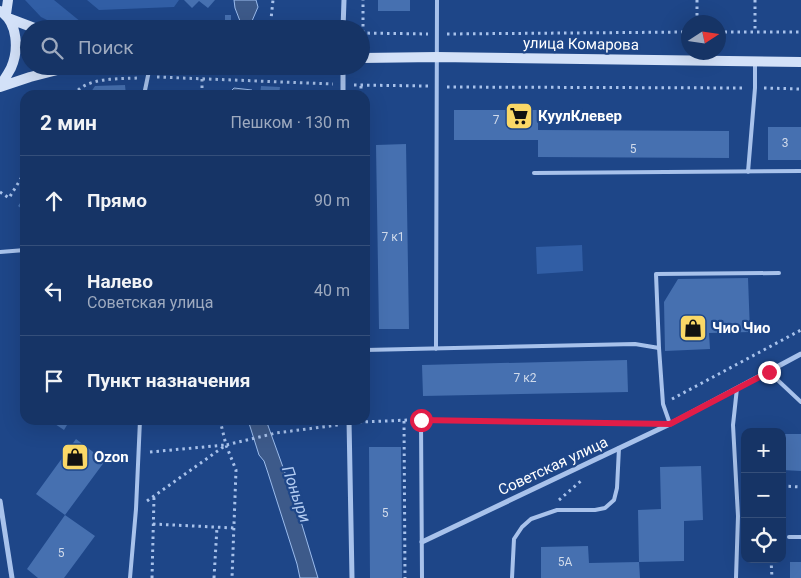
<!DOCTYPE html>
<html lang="ru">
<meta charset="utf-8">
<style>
:root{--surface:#163466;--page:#1f3c6c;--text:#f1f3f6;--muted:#9eaabf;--line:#354f7a}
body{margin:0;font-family:Roboto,sans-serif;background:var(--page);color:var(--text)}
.controls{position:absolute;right:15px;bottom:15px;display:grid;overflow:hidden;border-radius:10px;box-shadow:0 5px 20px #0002}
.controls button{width:45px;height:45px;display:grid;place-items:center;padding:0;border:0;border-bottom:1px solid var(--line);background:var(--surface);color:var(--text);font:25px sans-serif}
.compass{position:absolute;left:681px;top:15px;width:45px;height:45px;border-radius:50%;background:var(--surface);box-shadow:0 5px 20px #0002;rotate:78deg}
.stop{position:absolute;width:15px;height:15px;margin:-11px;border:4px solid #e11d48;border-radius:50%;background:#fff}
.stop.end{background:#e11d48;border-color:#fff;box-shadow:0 1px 5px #0008}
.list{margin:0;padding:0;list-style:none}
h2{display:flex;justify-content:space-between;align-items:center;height:65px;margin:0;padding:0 20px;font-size:21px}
h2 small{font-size:16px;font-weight:400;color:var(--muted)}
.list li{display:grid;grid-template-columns:32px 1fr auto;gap:15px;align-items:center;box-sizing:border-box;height:90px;padding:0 20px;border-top:1px solid var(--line)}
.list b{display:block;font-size:19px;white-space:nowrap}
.list p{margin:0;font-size:16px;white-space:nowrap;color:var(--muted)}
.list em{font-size:16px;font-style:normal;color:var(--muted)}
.icon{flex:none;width:28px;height:28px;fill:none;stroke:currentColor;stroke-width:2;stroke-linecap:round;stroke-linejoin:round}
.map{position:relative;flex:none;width:801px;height:578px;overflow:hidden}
.search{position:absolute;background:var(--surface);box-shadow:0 5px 20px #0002;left:20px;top:20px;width:350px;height:55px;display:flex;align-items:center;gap:12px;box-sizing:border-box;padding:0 18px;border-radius:28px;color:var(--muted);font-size:19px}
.panel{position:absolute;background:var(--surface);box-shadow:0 5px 20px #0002;left:20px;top:90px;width:350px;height:335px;border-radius:15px}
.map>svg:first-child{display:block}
.green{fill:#315ea5}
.water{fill:#3d5a8a;stroke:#9bbced}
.building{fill:#4670b0}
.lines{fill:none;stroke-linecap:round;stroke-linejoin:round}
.path{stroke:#a8c2eb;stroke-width:3;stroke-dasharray:2.5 4;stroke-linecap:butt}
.lane{stroke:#a8c2eb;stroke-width:4}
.street{stroke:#a8c2eb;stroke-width:5}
.secondary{stroke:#d3e1f8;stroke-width:10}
.route{stroke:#e11d48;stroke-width:6}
.labels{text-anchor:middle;stroke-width:4.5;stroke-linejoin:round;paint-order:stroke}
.number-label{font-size:12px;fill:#d1dbeb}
.street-label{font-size:15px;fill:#fff;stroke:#1e4688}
.poi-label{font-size:15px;font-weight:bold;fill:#fff;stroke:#1e4688;text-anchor:start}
.water-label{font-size:16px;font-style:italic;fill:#b3ccf2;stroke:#1e4688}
</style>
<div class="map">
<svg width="801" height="578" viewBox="0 0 801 578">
<rect width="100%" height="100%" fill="#1e4688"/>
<path class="green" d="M25 0H54L81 22 78 29H65L41 17Z
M87 0H179L174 7 99 10Z
M582 245 583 271 537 274 536 247Z"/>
<path class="water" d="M234 0H256L258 7 252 21 246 22 240 21 235 8Z
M234 88 252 90 253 95H232V90Z
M248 420H266L293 495 318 578H300L297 564 268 473 264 461 259 455Z"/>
<path class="building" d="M184 0H215L208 8 199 1 192 8Z
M378 0H410V11H378Z
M225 15H231V21H225Z
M125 85 126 95H89L95 86Z
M261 86 280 87 279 95H260Z
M454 110H538V130L729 131V158L538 157V140H454Z
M768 127H801V160H768Z
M406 144 409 329H379L376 145Z
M25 196V211L18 206Z
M748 278 750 332 709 333 710 349 665 351 664 302 678 279Z
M627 360 628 392 423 396 422 365Z
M49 420H70L64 430Z
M782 434H801V471L782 470Z
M76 439 105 461 65 515 95 536 64 578H38L27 569 65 515 36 494Z
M369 447H401L402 578H370Z
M701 466 703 520 684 521V561L639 562 638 510 661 509 660 467Z
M588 546 589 563 639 562 640 578H541V547Z
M790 562H801V578H790Z"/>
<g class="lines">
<path class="path" d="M697 0V22
M755 0V32
M130 29 154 24 241 29
M270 29 273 0
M718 32H801
M361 33 428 34
M363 33V0
M447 34 688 32
M157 77 333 84
M202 79V95
M354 85 428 86
M447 87 745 88
M764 88 801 89
M74 95C85 77 119 79 138 78
M361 95V85
M0 192 9 198 25 172
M672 399 801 330
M220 420 226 445 236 470 232 578
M431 420 643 423
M404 421 405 578
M359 422 410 420
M150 452 225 445
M782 486 801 487
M559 500 582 480
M147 501 226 445 276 433 338 425
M153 524 234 528
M771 559 772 578
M152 578 154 497
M214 578 217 527"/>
<path class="lane" d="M144 95 150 66
M748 172 755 88V62
M534 173 801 171
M0 252 25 250
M436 349 437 0
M365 350 635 344 659 348
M769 372 801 402
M421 420 422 578
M670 424 663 404 659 348 656 274 779 273
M789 537H801
M130 578 136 509 140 420
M512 578 514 539 522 527 531 519 557 510H595L605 508 614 500 617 488 619 448
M736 578 738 516 733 425 737 388"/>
<path class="street" d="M343 29 344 0
M343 66V95
M349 420 352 578
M0 501 12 578
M422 542 670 424 801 354"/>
<path class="secondary" d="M0 11C18 22 19 50 11 68 8 74 4 80 0 85
M6 14 8 0
M8 18 37 29
M361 58 437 57 801 62
M0 87 30 77 73 66"/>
</g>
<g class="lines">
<path class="route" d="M421 420 670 424 769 372"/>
</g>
<defs>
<g id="supermarket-square" transform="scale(1.4375)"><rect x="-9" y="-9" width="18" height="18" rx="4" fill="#fad867" stroke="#1e4688"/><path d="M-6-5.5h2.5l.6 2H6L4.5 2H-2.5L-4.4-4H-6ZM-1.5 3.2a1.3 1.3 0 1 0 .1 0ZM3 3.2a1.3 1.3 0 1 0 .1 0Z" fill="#111"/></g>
<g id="shop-square" transform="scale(1.4375)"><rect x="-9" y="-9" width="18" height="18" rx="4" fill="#fad867" stroke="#1e4688"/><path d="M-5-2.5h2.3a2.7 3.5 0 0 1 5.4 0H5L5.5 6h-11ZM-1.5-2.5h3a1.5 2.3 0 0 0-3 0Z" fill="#111"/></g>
</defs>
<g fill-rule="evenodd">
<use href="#supermarket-square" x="519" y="116"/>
<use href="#shop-square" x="693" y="328"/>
<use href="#shop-square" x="75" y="457"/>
</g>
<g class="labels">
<g class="number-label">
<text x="496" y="124">7</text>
<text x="785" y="147">3</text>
<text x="633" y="153">5</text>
<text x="393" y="241">7 к1</text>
<text x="525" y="382">7 к2</text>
<text x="385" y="517">5</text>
<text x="61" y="557">5</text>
<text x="565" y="566">5А</text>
</g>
<g class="street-label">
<text transform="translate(581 44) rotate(1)" y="5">улица Комарова</text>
<text transform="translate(553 466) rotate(-25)" y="5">Советская улица</text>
</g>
<g class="poi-label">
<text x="538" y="121">КуулКлевер</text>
<text x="712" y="333">Чио Чио</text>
<text x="94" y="462">Ozon</text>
</g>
<g class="water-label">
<text transform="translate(297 494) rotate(71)" y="6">Поныри</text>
</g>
</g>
</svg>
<div class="controls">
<button>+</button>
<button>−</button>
<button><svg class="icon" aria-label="locate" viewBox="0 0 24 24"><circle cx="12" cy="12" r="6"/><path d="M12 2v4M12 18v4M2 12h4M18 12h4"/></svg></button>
</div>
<svg class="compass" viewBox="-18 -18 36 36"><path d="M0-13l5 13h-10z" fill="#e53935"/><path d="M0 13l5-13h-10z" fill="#9eaabf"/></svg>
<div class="stop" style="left:421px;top:420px"></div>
<div class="stop end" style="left:769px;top:372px"></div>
<div class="search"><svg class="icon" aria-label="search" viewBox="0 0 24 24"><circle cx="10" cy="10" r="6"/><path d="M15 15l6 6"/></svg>Поиск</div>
<section class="panel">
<h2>2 мин<small>Пешком · 130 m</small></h2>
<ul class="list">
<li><svg class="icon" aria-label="ahead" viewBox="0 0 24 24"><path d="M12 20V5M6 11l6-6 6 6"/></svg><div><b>Прямо</b></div><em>90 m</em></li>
<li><svg class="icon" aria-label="left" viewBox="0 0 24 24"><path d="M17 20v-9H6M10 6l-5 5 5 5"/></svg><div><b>Налево</b><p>Советская улица</p></div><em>40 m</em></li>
<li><svg class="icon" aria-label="arrive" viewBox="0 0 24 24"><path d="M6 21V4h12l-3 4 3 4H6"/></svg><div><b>Пункт назначения</b></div></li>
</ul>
</section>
</div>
